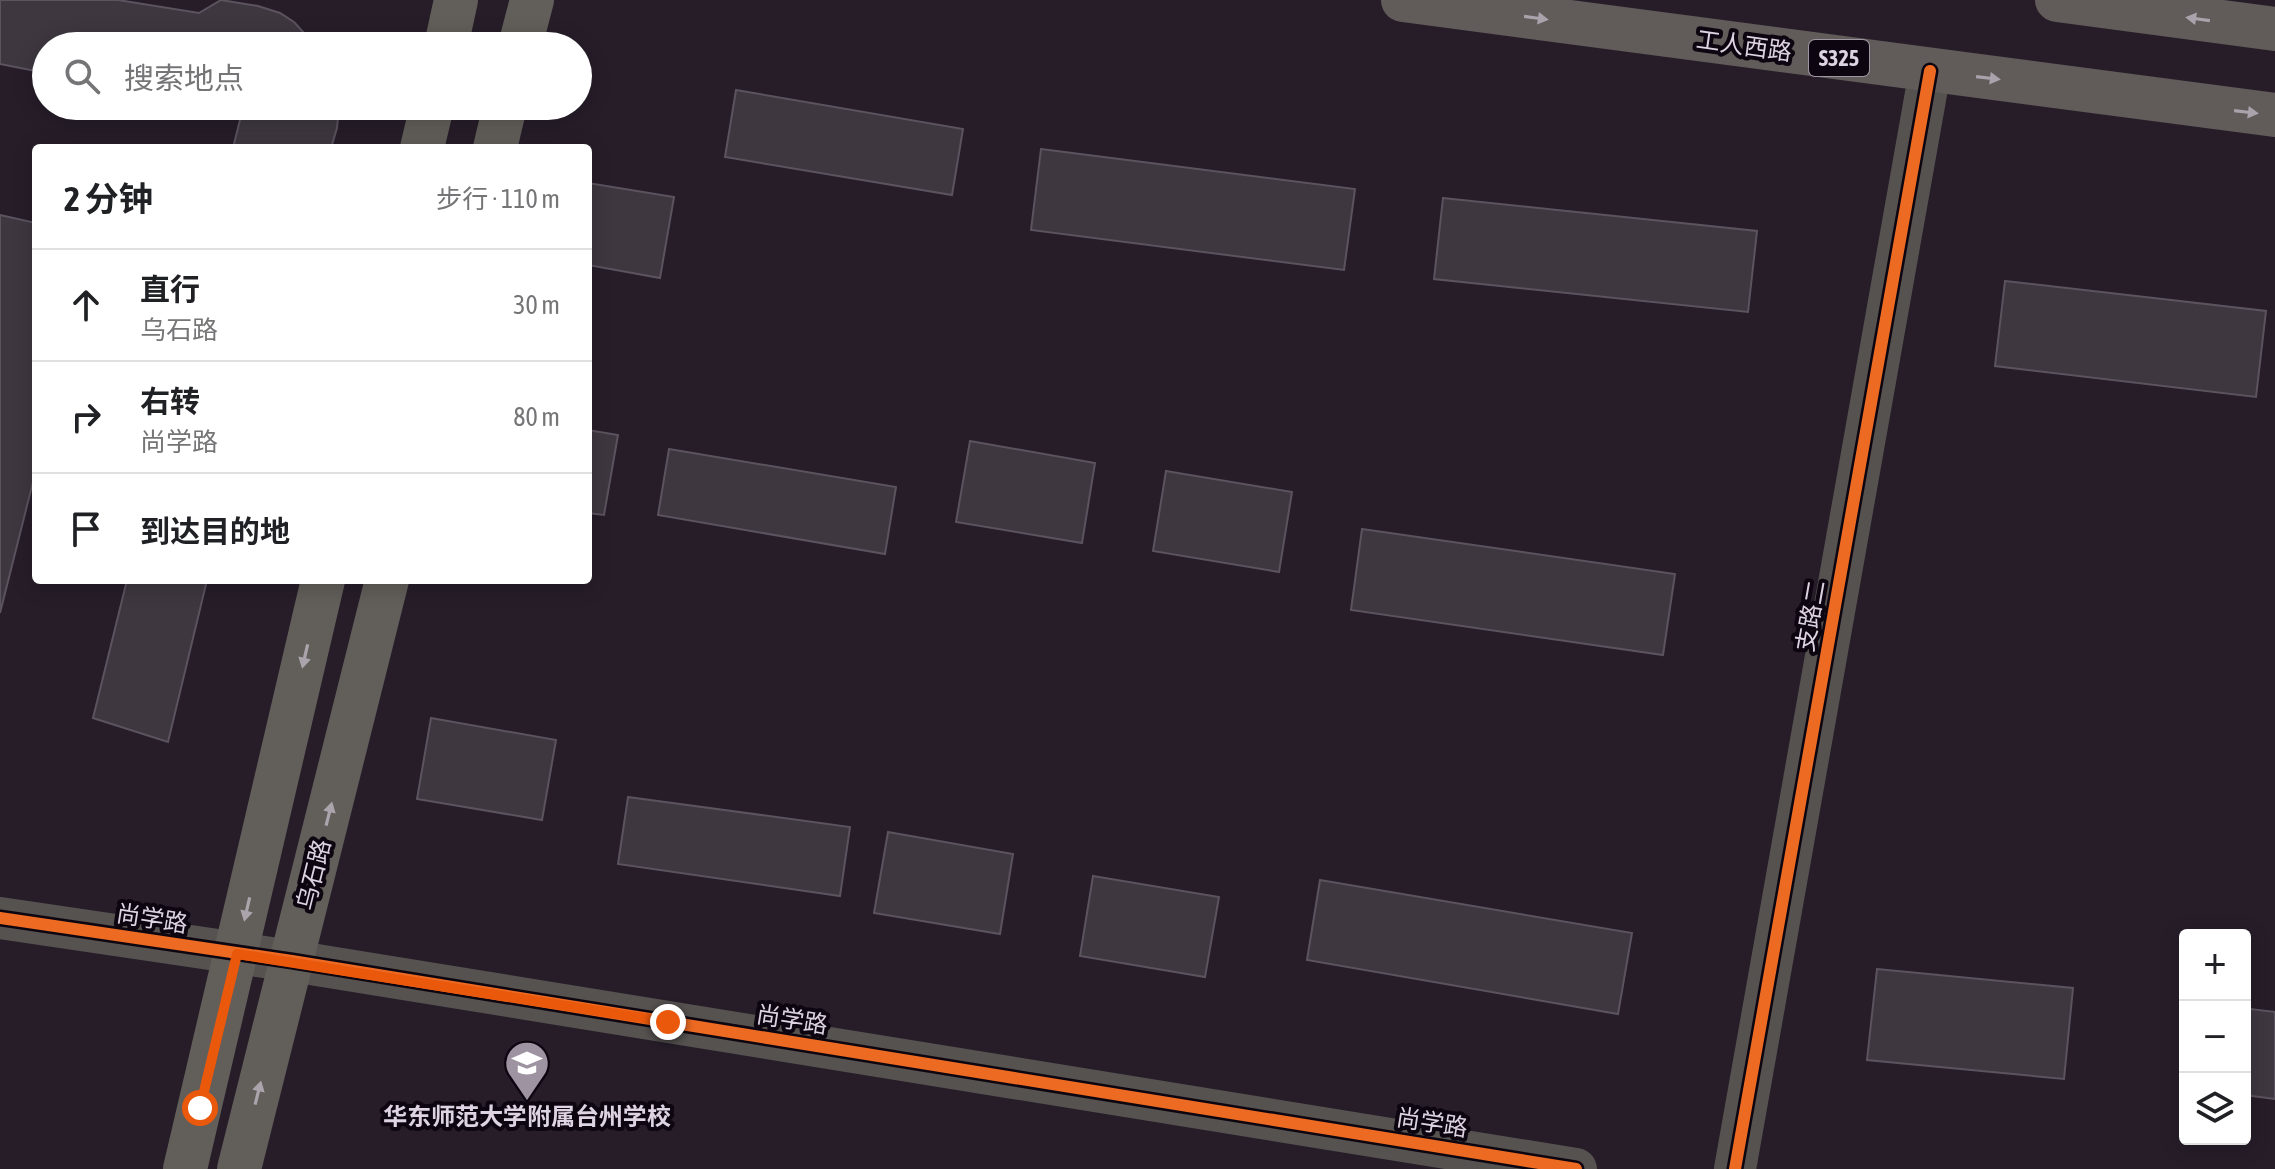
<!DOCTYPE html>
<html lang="zh">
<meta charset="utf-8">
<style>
:root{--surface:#fff;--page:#f2f2f2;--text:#202124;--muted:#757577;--line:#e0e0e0}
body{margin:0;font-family:"Asap Condensed","Noto Sans SC",sans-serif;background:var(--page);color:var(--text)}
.controls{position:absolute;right:24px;bottom:24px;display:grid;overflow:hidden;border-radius:8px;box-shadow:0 4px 20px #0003}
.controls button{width:72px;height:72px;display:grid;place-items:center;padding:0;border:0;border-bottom:2px solid var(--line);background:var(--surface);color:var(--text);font:40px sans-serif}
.stop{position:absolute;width:24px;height:24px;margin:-18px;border:6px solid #ea580c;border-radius:50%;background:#fff}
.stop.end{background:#ea580c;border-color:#fff;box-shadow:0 2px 8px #0008}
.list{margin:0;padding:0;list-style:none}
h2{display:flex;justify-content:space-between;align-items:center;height:104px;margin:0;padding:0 32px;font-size:34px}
h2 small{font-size:26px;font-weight:400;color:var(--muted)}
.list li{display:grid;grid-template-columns:52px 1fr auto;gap:24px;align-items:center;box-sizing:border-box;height:112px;padding:0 32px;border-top:2px solid var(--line)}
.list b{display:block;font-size:30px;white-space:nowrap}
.list p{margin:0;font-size:26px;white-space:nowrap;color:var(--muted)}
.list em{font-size:26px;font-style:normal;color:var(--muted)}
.icon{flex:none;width:44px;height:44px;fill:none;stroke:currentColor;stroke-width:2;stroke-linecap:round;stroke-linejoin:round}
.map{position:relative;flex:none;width:2275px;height:1169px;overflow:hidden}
.search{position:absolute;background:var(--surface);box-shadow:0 4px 20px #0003;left:32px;top:32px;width:560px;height:88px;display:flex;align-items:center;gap:20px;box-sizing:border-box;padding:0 28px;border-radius:44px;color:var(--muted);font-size:30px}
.panel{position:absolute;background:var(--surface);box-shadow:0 4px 20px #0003;left:32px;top:144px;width:560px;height:440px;border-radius:8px}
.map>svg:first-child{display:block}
.building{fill:#3e3740;stroke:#5b535e;stroke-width:2}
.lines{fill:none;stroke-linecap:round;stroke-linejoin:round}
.street{stroke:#555250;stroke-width:42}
.secondary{stroke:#625e5a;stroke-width:44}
.primary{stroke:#615c5a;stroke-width:44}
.cycleway-casing{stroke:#0d0610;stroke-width:17}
.cycleway{stroke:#ed6a23;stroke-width:12}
.oneway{fill:#aba3ac}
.oneway2{fill:#aca4ac}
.route{stroke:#ea580c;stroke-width:10}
.labels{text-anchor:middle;stroke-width:8;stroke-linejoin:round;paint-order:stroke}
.shield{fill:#0d0610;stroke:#9f96a3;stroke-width:2}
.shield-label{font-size:22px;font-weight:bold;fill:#ddd3e2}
.street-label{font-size:24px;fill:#ddd3e2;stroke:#0d0610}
.poi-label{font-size:24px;font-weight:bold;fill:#ddd3e2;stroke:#0d0610}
</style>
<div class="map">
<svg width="2275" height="1169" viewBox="0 0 2275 1169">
<rect width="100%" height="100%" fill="#261d29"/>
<path class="building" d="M0 0H118L199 13 221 0 258 6 280 13 294 22 316 46H46V73L0 64Z
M736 90 963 129 952 195 725 157Z
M224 106H339L337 128 331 148H233L241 116Z
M1041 149 1355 189 1344 270 1031 230Z
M588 183 674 197 660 278 588 265Z
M1443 198 1757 231 1748 312 1434 279Z
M0 215 36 223V470L0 613Z
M2005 281 2266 311 2256 397 1995 366Z
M588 430 618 435 604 515 588 513Z
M970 441 1095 463 1082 543 956 522Z
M669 449 896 487 885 554 658 515Z
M1166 471 1292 492 1279 572 1153 551Z
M1362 529 1675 574 1663 655 1351 610Z
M127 580H207L168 742 93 718Z
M431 718 556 740 542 820 417 799Z
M628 797 850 827 840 896 618 864Z
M888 832 1013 854 1000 934 874 913Z
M1093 876 1219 897 1205 977 1080 956Z
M1320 880 1632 933 1618 1014 1307 960Z
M1877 969 2073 988 2064 1079 1867 1060Z
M2250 1009 2275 1012V1099L2245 1095V1051Z"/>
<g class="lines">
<path class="street" d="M0 918 292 961 1576 1169
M1735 1169 1930 71"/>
<path class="secondary" d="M446 46 456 0
M520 46 532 0
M422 148 432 106
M495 148 505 106
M185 1169 323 580
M239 1169 387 580"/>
<path class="primary" d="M1403 0 2275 115
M2057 0 2275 29"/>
<g class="cycleway-casing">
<path id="cycleway" d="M0 918 292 961 1576 1169
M1735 1169 1930 71"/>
</g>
<use href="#cycleway" class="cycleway"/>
</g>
<defs><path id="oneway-solid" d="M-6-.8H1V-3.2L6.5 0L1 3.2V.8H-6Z" transform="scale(2)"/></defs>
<g class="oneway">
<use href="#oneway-solid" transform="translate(1536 18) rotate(8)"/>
<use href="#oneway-solid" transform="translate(2198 19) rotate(-172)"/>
<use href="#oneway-solid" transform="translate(1988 78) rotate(7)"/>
<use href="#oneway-solid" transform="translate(2246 112) rotate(7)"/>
</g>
<g class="oneway2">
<use href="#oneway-solid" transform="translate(305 656) rotate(103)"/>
<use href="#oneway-solid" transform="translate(329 814) rotate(-76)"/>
<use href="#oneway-solid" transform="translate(247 909) rotate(103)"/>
<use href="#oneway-solid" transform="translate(258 1093) rotate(-76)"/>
</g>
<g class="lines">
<path class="route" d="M200 1108 237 954 668 1022"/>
</g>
<defs>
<g id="school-pin" transform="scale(2.3)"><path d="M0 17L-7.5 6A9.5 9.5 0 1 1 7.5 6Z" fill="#9d93a1" stroke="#0d0610"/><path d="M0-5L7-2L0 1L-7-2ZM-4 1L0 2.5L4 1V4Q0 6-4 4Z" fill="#fff"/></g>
</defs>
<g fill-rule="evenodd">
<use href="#school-pin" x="527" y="1063"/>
</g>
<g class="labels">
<rect class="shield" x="1809" y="40" width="60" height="36" rx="6"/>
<g class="shield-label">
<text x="1839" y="66">S325</text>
</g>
<g class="street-label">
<text transform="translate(1744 46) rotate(8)" y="8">工人西路</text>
<text transform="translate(1811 616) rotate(-80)" y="8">支路二</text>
<text transform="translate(314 875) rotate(-76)" y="8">乌石路</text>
<text transform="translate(152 919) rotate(9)" y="8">尚学路</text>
<text transform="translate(792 1020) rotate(9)" y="8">尚学路</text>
<text transform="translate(1432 1123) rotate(9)" y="8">尚学路</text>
</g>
<g class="poi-label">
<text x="527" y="1125">华东师范大学附属台州学校</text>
</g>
</g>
</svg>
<div class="controls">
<button>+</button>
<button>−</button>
<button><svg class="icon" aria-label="layers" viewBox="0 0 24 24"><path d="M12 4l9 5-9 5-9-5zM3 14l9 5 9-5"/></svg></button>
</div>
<div class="stop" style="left:200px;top:1108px"></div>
<div class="stop end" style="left:668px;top:1022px"></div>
<div class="search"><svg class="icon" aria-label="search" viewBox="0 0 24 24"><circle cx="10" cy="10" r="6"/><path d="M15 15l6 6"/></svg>搜索地点</div>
<section class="panel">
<h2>2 分钟<small>步行 · 110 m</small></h2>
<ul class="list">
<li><svg class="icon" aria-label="ahead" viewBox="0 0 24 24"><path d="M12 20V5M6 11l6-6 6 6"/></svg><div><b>直行</b><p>乌石路</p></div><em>30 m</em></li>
<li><svg class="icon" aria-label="right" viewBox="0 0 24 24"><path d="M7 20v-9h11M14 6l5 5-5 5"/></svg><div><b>右转</b><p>尚学路</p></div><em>80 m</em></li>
<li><svg class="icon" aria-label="arrive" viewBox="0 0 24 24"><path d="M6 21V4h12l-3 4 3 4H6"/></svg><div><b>到达目的地</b></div></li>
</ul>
</section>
</div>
